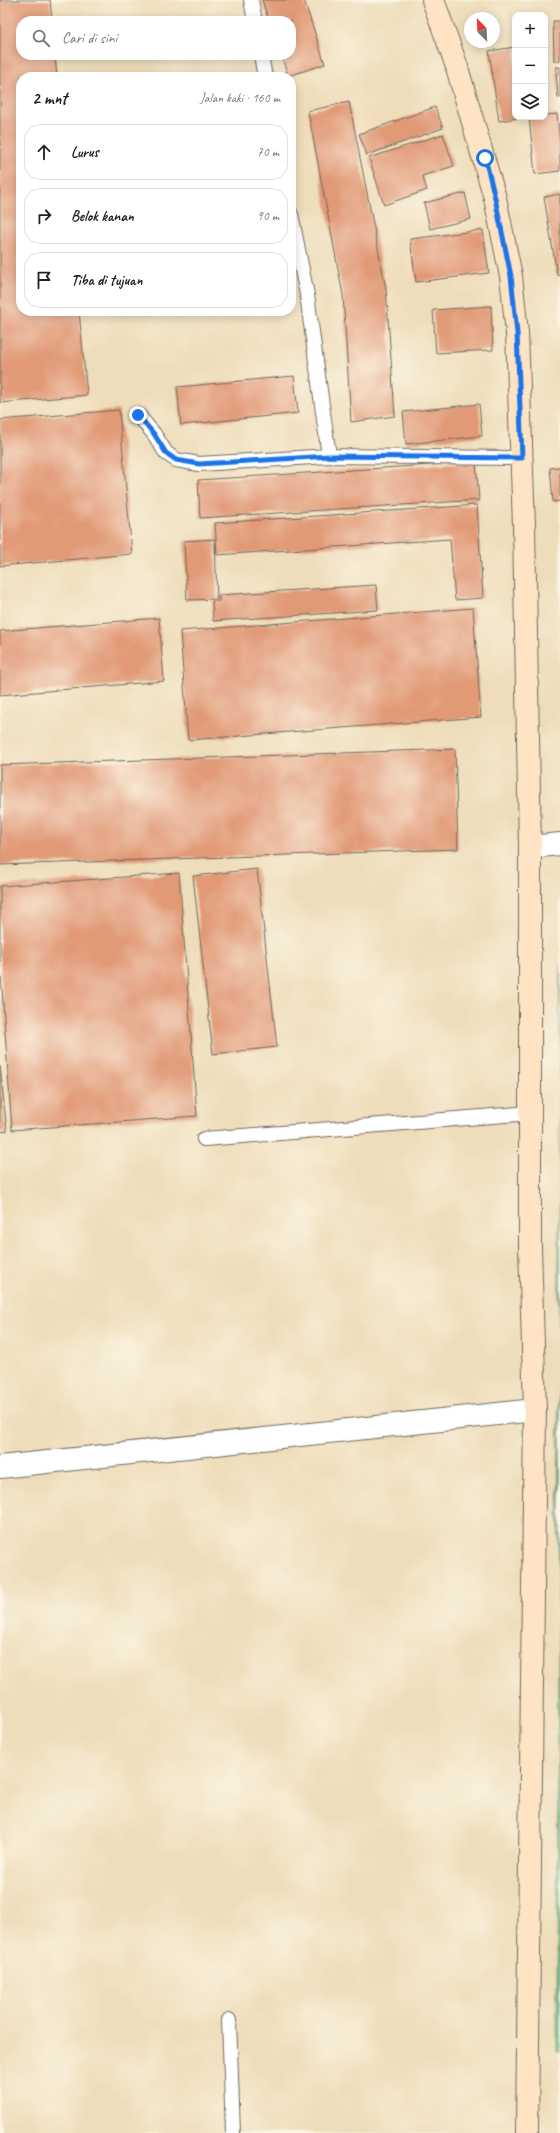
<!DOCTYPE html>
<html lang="id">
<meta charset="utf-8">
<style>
:root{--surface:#fff;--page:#f6f6f6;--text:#222;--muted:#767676;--line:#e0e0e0}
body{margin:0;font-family:Caveat,sans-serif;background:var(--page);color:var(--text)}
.controls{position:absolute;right:12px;top:12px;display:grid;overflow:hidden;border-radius:8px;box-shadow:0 2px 10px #0003}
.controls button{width:36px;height:36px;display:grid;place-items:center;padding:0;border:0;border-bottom:1px solid var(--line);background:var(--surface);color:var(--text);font:20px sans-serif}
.compass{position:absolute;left:464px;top:12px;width:36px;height:36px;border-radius:50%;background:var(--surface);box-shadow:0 2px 10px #0003;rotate:336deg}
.stop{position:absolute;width:12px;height:12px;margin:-9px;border:3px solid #1a73e8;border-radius:50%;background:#fff}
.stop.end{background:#1a73e8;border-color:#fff;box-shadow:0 1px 4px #0008}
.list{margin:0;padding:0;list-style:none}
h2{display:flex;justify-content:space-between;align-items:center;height:52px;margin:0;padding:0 16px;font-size:17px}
h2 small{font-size:13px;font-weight:400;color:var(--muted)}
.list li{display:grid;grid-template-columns:26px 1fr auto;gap:12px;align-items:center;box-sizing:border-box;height:56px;margin:0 8px 8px;padding:0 8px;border:1px solid var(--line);border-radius:16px}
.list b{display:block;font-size:15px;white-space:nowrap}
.list em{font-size:13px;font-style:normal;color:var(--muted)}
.icon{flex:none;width:22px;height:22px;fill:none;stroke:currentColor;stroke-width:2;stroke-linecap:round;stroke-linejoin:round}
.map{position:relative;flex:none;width:560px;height:2133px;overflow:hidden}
.search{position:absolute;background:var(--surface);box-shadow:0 2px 10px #0003;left:16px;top:16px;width:280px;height:44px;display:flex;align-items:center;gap:10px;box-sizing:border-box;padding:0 14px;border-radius:16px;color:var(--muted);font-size:15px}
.panel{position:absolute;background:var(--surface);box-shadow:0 2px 10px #0003;left:16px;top:72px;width:280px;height:244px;border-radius:16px}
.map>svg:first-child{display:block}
.green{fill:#72ca90;stroke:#4e7a5e}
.building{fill:#e19976}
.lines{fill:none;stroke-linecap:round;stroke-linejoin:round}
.service-casing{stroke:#6f695d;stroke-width:16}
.minor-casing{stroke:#6f695d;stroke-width:24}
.secondary-casing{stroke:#6f695d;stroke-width:24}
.service{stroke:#fff;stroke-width:14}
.minor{stroke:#fff;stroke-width:22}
.secondary{stroke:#fee4c5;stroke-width:22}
.route{stroke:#1a73e8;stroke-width:5}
</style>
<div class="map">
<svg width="560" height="2133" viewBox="0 0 560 2133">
<rect width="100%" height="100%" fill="#fcf5e5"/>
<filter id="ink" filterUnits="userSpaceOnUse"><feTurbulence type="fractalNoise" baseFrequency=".025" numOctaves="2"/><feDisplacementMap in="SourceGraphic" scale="8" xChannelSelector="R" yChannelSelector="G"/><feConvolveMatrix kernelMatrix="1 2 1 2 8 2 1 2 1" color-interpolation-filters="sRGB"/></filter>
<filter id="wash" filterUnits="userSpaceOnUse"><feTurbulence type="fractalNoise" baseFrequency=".012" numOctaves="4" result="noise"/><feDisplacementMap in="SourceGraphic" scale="16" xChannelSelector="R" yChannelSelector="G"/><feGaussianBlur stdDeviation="0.9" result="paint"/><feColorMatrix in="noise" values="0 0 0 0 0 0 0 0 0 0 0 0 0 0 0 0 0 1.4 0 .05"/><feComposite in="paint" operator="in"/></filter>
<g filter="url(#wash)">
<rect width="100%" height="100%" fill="#eeddba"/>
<path class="green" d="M560 964V2051H557Z"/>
<g id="blocks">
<path class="building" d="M0 0H50L52 21H21V55H55L57 77H21V311H79L87 395 0 403Z
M262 0H304L325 64 288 76 281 55H291V21H269Z
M553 21H560V61H554Z
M515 47V117L518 118 499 121 489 51Z
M556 67H560V98H558Z
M349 102 386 289 395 416 351 422 343 295 308 111Z
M435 107 443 128 367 155 359 134Z
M557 114 560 142V171L535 174 529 117H545V115Z
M443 134 454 166 422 176 427 190 384 205 369 158Z
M465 193 471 219 430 229 424 203Z
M560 194V274L557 275 544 197Z
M483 230 489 273 416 282 410 239Z
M491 306 493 350 436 353 433 310Z
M294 376 298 413 181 425 177 387Z
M479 404 482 436 406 444 403 412Z
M119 410 132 554 0 566V420Z
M476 462 479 500 200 518 198 480Z
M560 467V501L553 502 550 468Z
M477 505 483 598 455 600 450 539 217 555 215 523Z
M215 539 217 599 187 600 184 541Z
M376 585 378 610 213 621 212 601H219V595Z
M473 608 481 717 188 740 180 631Z
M159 618 164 681 0 695V631Z
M455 749 458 849 0 865V765Z
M257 869 277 1047 213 1054 193 876Z
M179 873 197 1116 12 1130 0 961V886Z
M0 1066 7 1131 0 1132Z"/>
</g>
</g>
<g filter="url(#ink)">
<use href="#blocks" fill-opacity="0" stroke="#6f695d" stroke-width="1"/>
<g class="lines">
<g class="service-casing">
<path id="service" d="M251 0 255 21
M261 55 265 77
M291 214 307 295 329 456
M138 415 154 434 166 453 176 460 199 464 329 456 522 458
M204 1139 530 1113
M229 2020 233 2133"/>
</g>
<g class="minor-casing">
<path id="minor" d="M530 847 560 844
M0 1467 535 1410"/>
</g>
<g class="secondary-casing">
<path id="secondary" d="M433 0 456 64 495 198 511 276 517 333 524 526 530 847V1247L535 1410 527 2133"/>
</g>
<use href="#service" class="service"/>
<use href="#minor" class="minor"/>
<use href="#secondary" class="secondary"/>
</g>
</g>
<g class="lines" filter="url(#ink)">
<path class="route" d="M138 415 154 434 166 453 176 460 199 464 330 456 522 458 517 333 511 276 495 198 485 158"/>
</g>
</svg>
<div class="controls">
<button>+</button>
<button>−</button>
<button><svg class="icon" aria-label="layers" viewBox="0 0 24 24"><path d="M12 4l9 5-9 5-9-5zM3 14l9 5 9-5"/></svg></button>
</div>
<svg class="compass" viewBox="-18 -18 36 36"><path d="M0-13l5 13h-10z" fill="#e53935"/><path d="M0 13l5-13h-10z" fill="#767676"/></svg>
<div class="stop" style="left:485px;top:158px"></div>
<div class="stop end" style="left:138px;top:415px"></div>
<div class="search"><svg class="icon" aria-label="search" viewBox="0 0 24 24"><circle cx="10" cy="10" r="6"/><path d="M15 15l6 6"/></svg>Cari di sini</div>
<section class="panel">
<h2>2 mnt<small>Jalan kaki · 160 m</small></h2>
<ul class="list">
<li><svg class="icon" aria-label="ahead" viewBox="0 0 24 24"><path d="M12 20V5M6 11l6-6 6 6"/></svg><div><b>Lurus</b></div><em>70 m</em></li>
<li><svg class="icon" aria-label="right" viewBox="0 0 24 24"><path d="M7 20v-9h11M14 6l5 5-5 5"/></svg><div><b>Belok kanan</b></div><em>90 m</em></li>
<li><svg class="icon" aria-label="arrive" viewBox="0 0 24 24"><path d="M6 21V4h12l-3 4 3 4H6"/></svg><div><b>Tiba di tujuan</b></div></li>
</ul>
</section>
</div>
